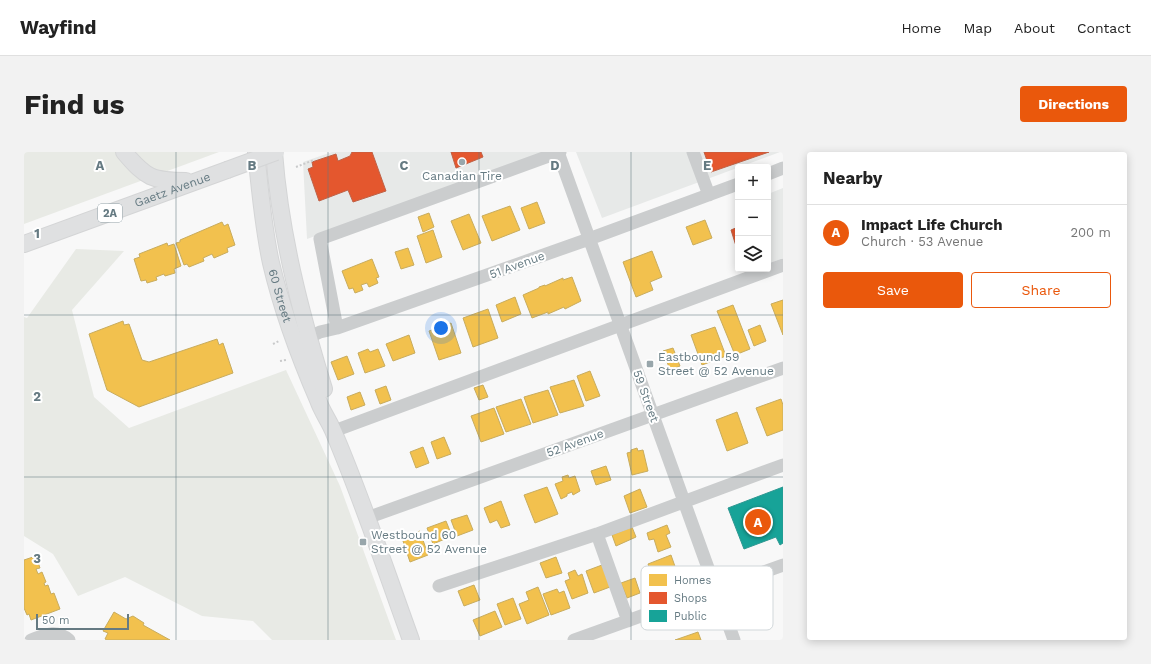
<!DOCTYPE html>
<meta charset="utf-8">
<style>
:root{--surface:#fff;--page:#f2f2f2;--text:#222;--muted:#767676;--line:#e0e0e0;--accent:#ea580c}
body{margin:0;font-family:"Work Sans",sans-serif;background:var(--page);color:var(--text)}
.controls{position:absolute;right:12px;top:12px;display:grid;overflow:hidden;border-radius:4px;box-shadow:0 2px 10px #0003}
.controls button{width:36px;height:36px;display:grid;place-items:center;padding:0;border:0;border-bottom:1px solid var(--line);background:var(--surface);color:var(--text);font:20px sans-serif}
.scale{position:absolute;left:12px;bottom:10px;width:93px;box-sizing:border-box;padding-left:4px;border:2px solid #657a82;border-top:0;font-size:11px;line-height:14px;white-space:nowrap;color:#657a82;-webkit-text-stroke:3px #fff;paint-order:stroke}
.you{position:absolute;left:417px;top:176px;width:14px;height:14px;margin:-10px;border:3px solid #fff;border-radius:50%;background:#1a73e8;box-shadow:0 0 0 6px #1a73e833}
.badge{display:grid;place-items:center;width:26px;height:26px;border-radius:50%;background:var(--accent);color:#fff;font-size:13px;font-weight:700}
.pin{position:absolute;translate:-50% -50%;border:2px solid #fff;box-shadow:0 1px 4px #0006}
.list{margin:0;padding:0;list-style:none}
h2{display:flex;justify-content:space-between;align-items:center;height:52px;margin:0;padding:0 16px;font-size:17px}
h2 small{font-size:13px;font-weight:400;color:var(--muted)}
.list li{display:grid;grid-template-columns:26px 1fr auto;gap:12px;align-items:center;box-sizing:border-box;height:56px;padding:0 16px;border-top:1px solid var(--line)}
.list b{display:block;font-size:15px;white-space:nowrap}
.list p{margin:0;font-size:13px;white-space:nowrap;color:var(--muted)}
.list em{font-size:13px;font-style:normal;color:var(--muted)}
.actions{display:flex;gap:8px;padding:12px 16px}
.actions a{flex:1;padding:9px 0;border:1px solid var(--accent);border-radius:4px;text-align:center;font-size:14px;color:var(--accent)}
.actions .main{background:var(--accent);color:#fff}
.icon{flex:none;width:22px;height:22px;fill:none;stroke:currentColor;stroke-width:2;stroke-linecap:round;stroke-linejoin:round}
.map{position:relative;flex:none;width:759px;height:488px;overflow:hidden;border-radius:4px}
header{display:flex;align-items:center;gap:24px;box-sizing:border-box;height:56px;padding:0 20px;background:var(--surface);border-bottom:1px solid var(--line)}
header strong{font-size:19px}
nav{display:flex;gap:22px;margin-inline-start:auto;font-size:14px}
.intro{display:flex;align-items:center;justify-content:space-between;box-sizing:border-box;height:96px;padding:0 24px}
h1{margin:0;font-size:28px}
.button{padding:10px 18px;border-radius:4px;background:var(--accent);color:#fff;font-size:14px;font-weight:700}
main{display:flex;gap:24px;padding:0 24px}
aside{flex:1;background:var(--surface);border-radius:4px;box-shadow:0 2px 10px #0003}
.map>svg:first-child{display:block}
.built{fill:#e7e9e8}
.green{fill:#e8eae5}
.homes{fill:#f2c14e;stroke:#c8ac5e}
.shops{fill:#e4572e;stroke:#be6247}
.public{fill:#17a398;stroke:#2e9791}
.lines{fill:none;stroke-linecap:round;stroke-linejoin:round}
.major-casing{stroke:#d4d5d6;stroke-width:18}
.path{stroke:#c9cacb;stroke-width:2;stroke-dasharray:2 2;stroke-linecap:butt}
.minor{stroke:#cbcdce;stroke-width:13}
.major{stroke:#dfe0e1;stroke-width:16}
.major-bridge-casing{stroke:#d4d5d6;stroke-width:18;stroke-linecap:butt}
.major-bridge{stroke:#dfe0e1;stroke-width:16}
.grid{fill:none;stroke:#657a82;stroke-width:1;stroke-opacity:0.55}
.poi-dot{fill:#98a6ab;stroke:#fff;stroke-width:1.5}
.labels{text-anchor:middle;stroke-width:4;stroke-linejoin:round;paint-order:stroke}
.shield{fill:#fff;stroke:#93a2a8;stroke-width:1}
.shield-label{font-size:11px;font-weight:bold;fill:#657a82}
.poi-label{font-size:12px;fill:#657a82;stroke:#fff;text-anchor:start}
.street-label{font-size:12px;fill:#657a82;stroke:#fff}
.key{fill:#fff;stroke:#d1d7da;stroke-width:1}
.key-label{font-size:11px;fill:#657a82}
.grid-label{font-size:13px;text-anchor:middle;font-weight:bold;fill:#657a82;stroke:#fff;stroke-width:4;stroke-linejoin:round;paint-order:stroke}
</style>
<header>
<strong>Wayfind</strong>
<nav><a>Home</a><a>Map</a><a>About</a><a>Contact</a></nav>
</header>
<div class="intro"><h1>Find us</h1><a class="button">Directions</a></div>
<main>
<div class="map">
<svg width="759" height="488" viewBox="0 0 759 488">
<rect width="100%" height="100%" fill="#f8f8f8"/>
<path class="built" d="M308 0H517V1L283 87 279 10Z
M552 0H756L578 66Z
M759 36V106L744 112V42Z"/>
<path class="green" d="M0 0H195L0 72Z
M52 97 100 99 48 158 70 245 105 276 262 218 316 334 372 488H248L229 469 178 464 101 425 54 444 29 402 0 384V165L3 166Z"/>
<path class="homes" d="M513 50 521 71 505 77 497 56Z
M486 54 496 78 468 89 458 64Z
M405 61 410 75 399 80 394 65Z
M445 62 457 91 439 98 427 69Z
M681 68 688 86 669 93 662 75Z
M198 70 200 74 204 72 211 93 203 96 204 100 190 106 188 102 179 106 180 109 165 115 163 112 160 113 152 91 156 90V88Z
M409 78 418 105 402 111 393 84Z
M143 91 144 94 150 92 157 114 150 117 151 121 141 124 140 122 132 125 133 128 123 131 122 128 117 129 110 107 116 105 115 102Z
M384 96 390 113 377 117 371 100Z
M628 99 638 125 626 130 629 138 612 145 599 110Z
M348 107 355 125 352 126 354 131 345 135 343 131 337 133 339 138 331 141 329 136 325 137 318 119Z
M548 125 557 149 541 157 540 155 524 162V160L508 166 499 143 515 136V135L521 133V134L539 126V128Z
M491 145 497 162 478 170 472 153Z
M759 148V183L747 152Z
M709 153 726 197 711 203 693 159Z
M464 157 474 186 449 195 439 166Z
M99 169 100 173 105 172 118 208 125 210 193 187 195 193 199 191 209 221 115 255 83 238 65 182Z
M427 171 437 201 415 208 405 179Z
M736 173 742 189 730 194 724 178Z
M691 175 702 204 678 213 667 183Z
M385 183 391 201 369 209 362 192Z
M649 196 656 214 646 218 639 199Z
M344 197 346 200 354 197 361 214 341 221 334 201Z
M323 204 330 222 314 228 307 210Z
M566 219 576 244 562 249 553 224Z
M550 228 560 254 536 261 526 235Z
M459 233 464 245 455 248 450 236Z
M362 234 367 248 356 252 351 238Z
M524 238 534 263 509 271 500 245Z
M336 240 341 253 327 258 323 245Z
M497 247 507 272 482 280 472 255Z
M757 247 759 253V278L743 284 732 256Z
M470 256 480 282 457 290 447 264Z
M713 260 724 291 703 299 692 268Z
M420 285 427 302 413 307 407 290Z
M399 295 405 311 392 316 386 300Z
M613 296 614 299 619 298 624 319 608 323 603 301 607 300V298Z
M582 314 587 328 572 333 567 319Z
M544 323 545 326 551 324 556 339 549 343 548 340 543 342V344L537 347 531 332 539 329 538 325Z
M523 335 534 362 511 371 500 343Z
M616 337 623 355 606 361 600 344Z
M477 349 486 373 477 376 473 368 466 371 460 356Z
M443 363 449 378 433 384 427 368Z
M422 369 428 384 409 392 403 376Z
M643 373 646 381 642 383 647 395 634 400 630 387 625 388 623 381Z
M608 375 612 385 592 394 588 383Z
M396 379 404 403 386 410 378 386Z
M647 403 654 423 637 429 633 419 627 421 624 412Z
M12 404 16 416 12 417 14 422 18 420 22 430 20 431 21 434 24 433 27 442 30 441 36 457 7 468 5 462 3 463 0 456V408Z
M532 405 538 421 522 426 516 411Z
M578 413 586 435 570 441 562 419Z
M551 418 554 424 558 422 564 441 548 447 541 429 546 427 544 421Z
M611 426 616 441 603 446 597 431Z
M450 433 456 448 440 454 434 439Z
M514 435 525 463 503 472 495 452 505 448 502 440Z
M533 437 535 441 540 439 546 456 527 463 519 442Z
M489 446 497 467 481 473 473 452Z
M471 459 478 475 456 484 449 468Z
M90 460 102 467 109 464 120 471 119 473 146 488H83L81 487 84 481 79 479Z
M674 480 677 488H651Z"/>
<path class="shops" d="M328 0H348L362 39 329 50 324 38 295 49 284 17 289 15 288 10 312 2 314 9 326 4Z
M427 0H457L459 5 432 16Z
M680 0H745L687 20Z
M714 75V93L712 94 707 78Z"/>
<path class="public" d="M759 335V391L756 393 752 385 720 397 704 356Z"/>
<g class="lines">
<g class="major-casing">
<g id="major">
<path d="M100 0C122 26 128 29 162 29"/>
<path id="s1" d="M232 0C236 37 239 75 247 111 258 158 275 204 294 248 298 260 306 270 310 281 339 349 362 419 387 488"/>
<path d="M250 0C256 81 276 159 300 237"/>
<path id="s2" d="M0 92 203 18"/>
</g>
</g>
<path class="path" d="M272 15 290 8
M249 192 255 189
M256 209 262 208"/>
<path class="minor" d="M534 0 710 488
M669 0 685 43
M744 22 759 16
M313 176 296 87 536 0
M277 189 296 180 313 176 565 87 714 32
M310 279 759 113
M343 366 759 216
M573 382 604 469
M415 434 573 382 759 313
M7 488C21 483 32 477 45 488
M550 488 759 413"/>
<use href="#major" class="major"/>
<g class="major-bridge-casing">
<path id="major-bridge" d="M203 18 252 0"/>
</g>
<use href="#major-bridge" class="major-bridge"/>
</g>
<path class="grid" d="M152 0V488M304 0V488M455 0V488M607 0V488M0 163H759M0 325H759"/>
<g class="poi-dot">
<circle cx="438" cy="10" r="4"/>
<rect x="622" y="208" width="8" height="8" rx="2"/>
<rect x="335" y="386" width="8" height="8" rx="2"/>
</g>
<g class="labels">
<rect class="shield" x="74" y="52" width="24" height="18" rx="3"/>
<g class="shield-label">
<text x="86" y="65">2A</text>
</g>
<g class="poi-label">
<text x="438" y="28" text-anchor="middle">Canadian Tire</text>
<text x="634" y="209">Eastbound 59<tspan x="634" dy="14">Street @ 52 Avenue</tspan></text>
<text x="347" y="387">Westbound 60<tspan x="347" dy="14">Street @ 52 Avenue</tspan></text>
</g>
<g class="street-label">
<text dy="4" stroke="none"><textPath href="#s2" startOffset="158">Gaetz Avenue</textPath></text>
<text transform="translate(493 113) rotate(-20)" y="4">51 Avenue</text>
<text dy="4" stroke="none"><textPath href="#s1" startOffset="146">60 Street</textPath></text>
<text transform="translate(622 244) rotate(70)" y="4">59 Street</text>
<text transform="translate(551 291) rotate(-20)" y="4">52 Avenue</text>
</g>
</g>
<rect x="617" y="414" width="132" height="64" rx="6" class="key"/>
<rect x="625" y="422" width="18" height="12" fill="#f2c14e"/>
<rect x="625" y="440" width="18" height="12" fill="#e4572e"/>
<rect x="625" y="458" width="18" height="12" fill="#17a398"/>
<g class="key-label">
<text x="650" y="432">Homes</text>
<text x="650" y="450">Shops</text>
<text x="650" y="468">Public</text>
</g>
<g class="grid-label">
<text x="76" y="18">A</text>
<text x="228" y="18">B</text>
<text x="380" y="18">C</text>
<text x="531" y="18">D</text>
<text x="683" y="18">E</text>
<text x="13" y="86">1</text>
<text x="13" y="249">2</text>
<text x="13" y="411">3</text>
</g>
</svg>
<div class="controls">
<button>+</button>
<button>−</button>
<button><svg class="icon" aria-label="layers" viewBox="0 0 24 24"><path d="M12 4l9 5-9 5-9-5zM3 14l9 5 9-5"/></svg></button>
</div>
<div class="scale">50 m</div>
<div class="you"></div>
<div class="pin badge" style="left:734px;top:370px">A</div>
</div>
<aside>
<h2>Nearby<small></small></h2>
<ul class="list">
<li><span class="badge">A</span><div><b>Impact Life Church</b><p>Church · 53 Avenue</p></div><em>200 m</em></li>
</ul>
<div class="actions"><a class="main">Save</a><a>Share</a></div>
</aside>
</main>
